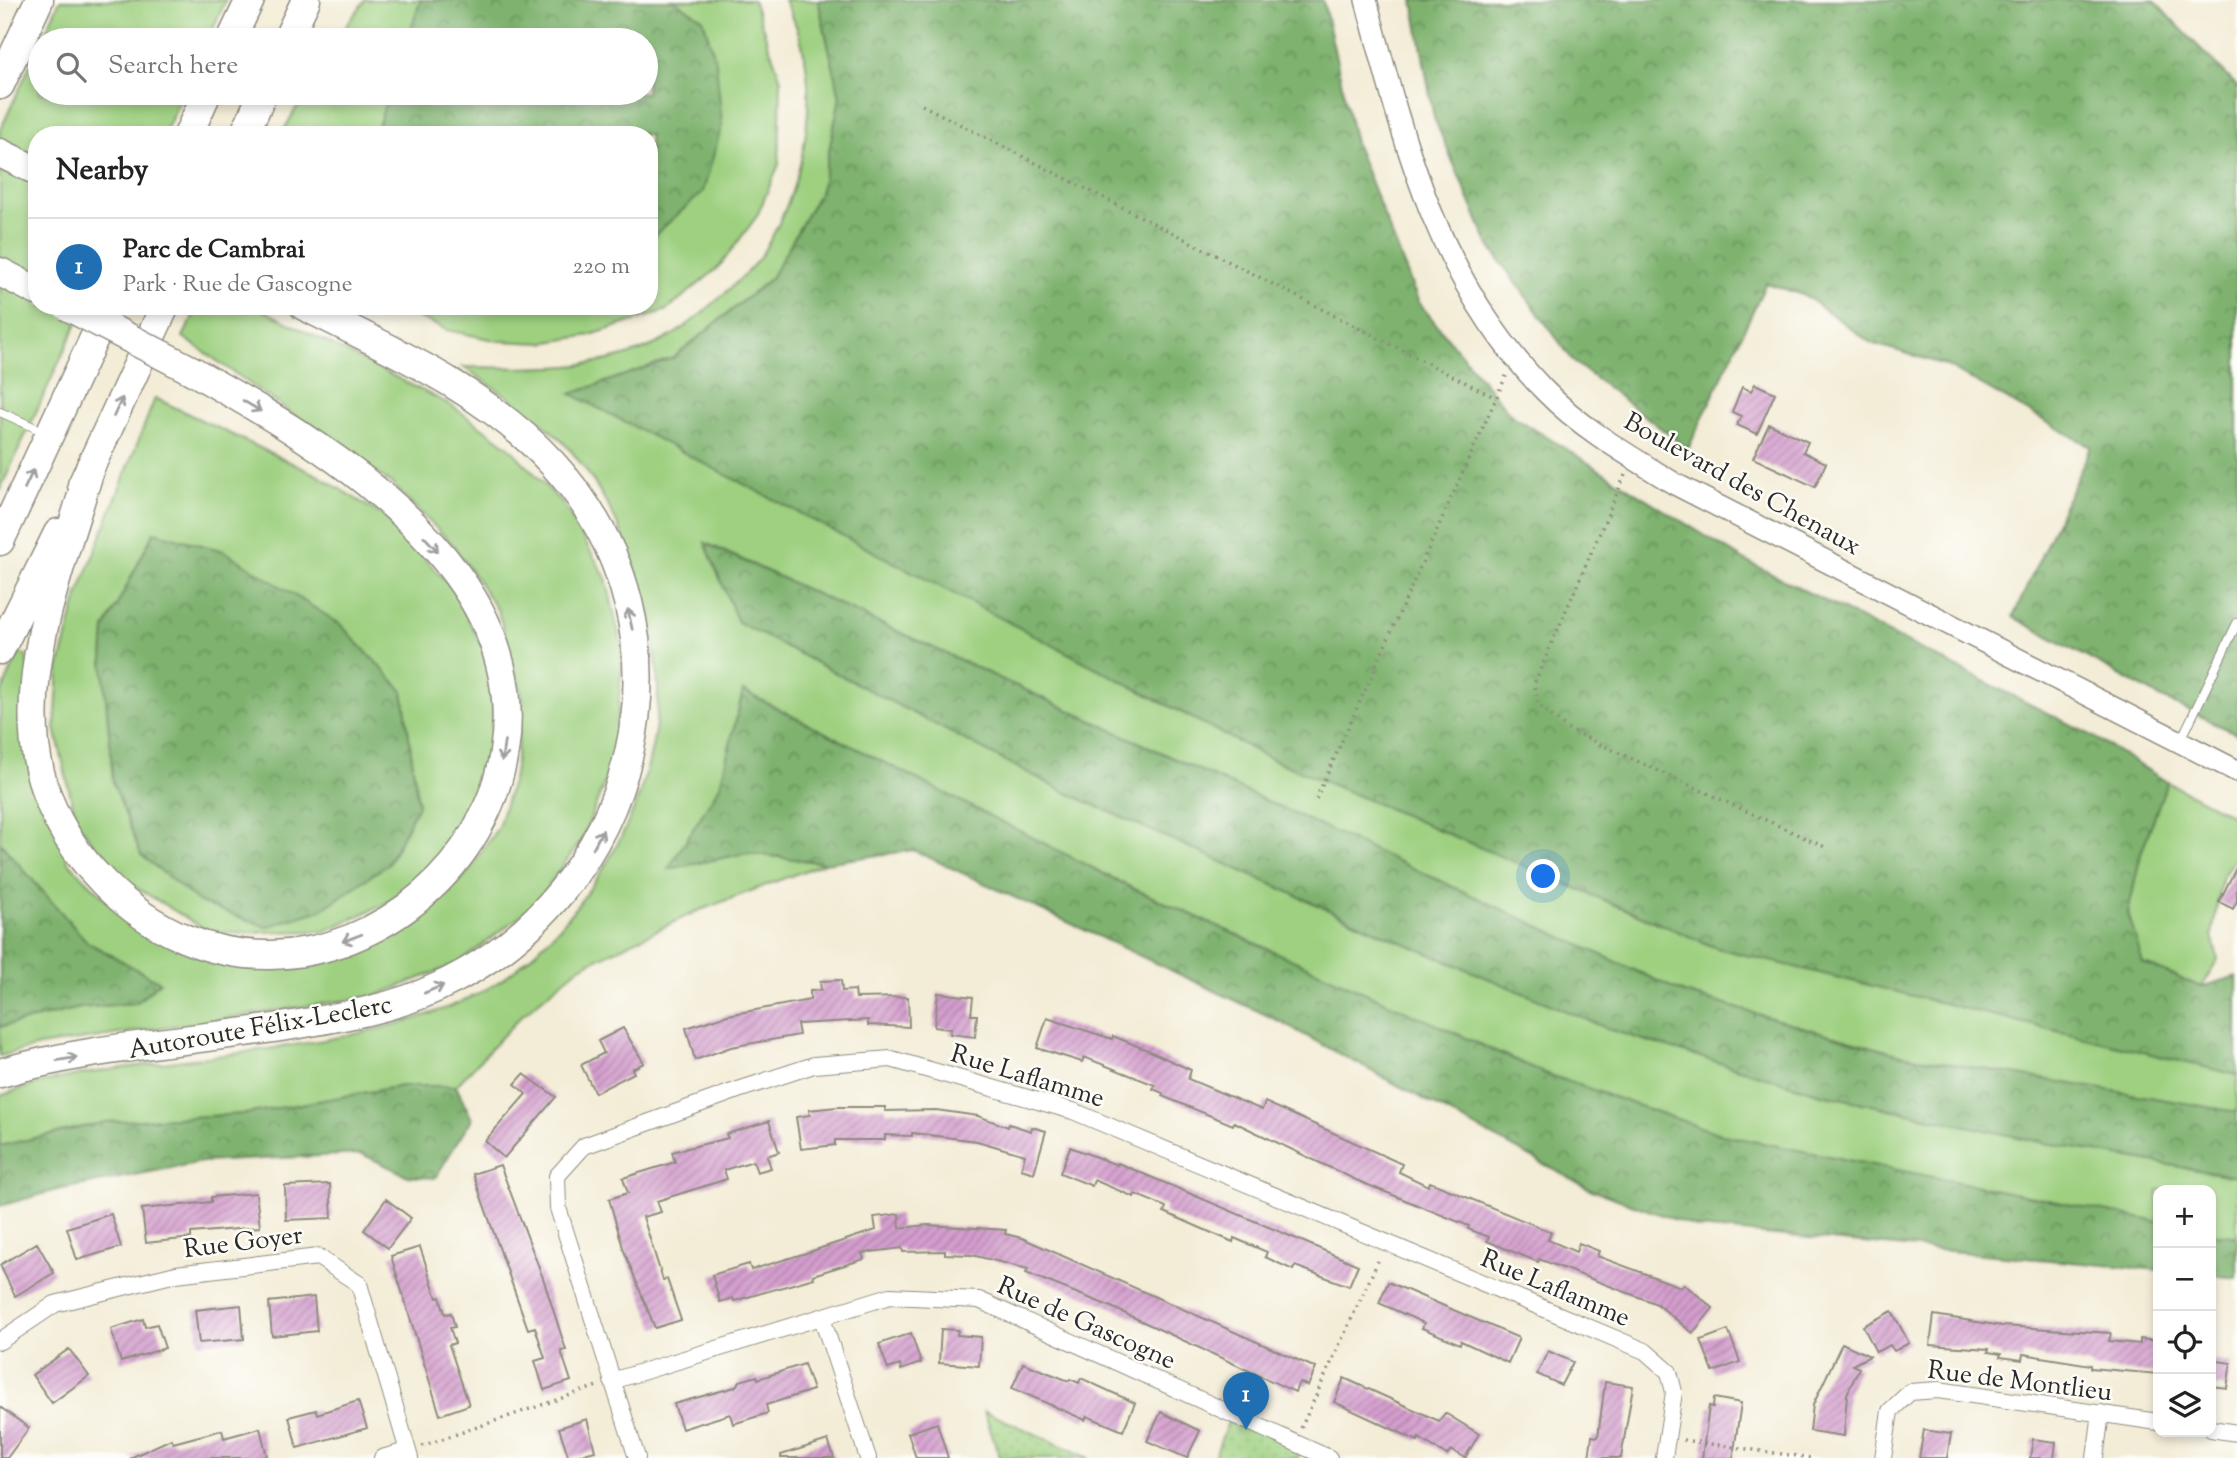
<!DOCTYPE html>
<meta charset="utf-8">
<style>
:root{--surface:#fff;--page:#f2f2f2;--text:#222;--muted:#767676;--line:#e0e0e0;--accent:#1f6fb2}
body{margin:0;font-family:"Sorts Mill Goudy",serif;background:var(--page);color:var(--text)}
.controls{position:absolute;right:21px;bottom:21px;display:grid;overflow:hidden;border-radius:14px;box-shadow:0 4px 10px #0003}
.controls button{width:63px;height:63px;display:grid;place-items:center;padding:0;border:0;border-bottom:2px solid var(--line);background:var(--surface);color:var(--text);font:35px sans-serif}
.you{position:absolute;left:1544px;top:877px;width:24px;height:24px;margin:-18px;border:5px solid #fff;border-radius:50%;background:#1a73e8;box-shadow:0 0 0 10px #1a73e833}
.badge{display:grid;place-items:center;width:46px;height:46px;border-radius:50%;background:var(--accent);color:#fff;font-size:23px;font-weight:700}
.pin{position:absolute;translate:-50% -58px;filter:drop-shadow(0 2px 4px #0008)}
.pin::after{content:'';position:absolute;top:37px;width:24px;height:21px;background:inherit;clip-path:polygon(0 0,100% 0,50% 100%)}
.list{margin:0;padding:0;list-style:none}
h2{display:flex;justify-content:space-between;align-items:center;height:91px;margin:0;padding:0 28px;font-size:30px}
h2 small{font-size:23px;font-weight:400;color:var(--muted)}
.list li{display:grid;grid-template-columns:46px 1fr auto;gap:21px;align-items:center;box-sizing:border-box;height:98px;padding:0 28px;border-top:2px solid var(--line)}
.list b{display:block;font-size:26px;white-space:nowrap}
.list p{margin:0;font-size:23px;white-space:nowrap;color:var(--muted)}
.list em{font-size:23px;font-style:normal;color:var(--muted)}
.icon{flex:none;width:38px;height:38px;fill:none;stroke:currentColor;stroke-width:2;stroke-linecap:round;stroke-linejoin:round}
.map{position:relative;flex:none;width:2237px;height:1458px;overflow:hidden}
.search{position:absolute;background:var(--surface);box-shadow:0 4px 10px #0003;left:28px;top:28px;width:630px;height:77px;display:flex;align-items:center;gap:18px;box-sizing:border-box;padding:0 24px;border-radius:38px;color:var(--muted);font-size:26px}
.panel{position:absolute;background:var(--surface);box-shadow:0 4px 10px #0003;left:28px;top:126px;width:630px;height:189px;border-radius:28px}
.map>svg:first-child{display:block}
.grass{fill:#9ed080;stroke:#647e56;stroke-width:2;fill-rule:evenodd}
.forest{fill:url(#forest-crowns);stroke:#546e4c;stroke-width:2}
.park{fill:url(#park-dots);stroke:#647e56;stroke-width:2}
.building{fill:url(#building-hatch)}
.lines{fill:none;stroke-linecap:round;stroke-linejoin:round}
.service-casing{stroke:#8f8c80;stroke-width:10}
.minor-casing{stroke:#8f8c80;stroke-width:18}
.secondary-casing{stroke:#8f8c80;stroke-width:24}
.motorway-casing{stroke:#8f8c80;stroke-width:31}
.path{stroke:#8f8c80;stroke-width:3.5;stroke-dasharray:2 5;stroke-linecap:butt}
.service{stroke:#fff;stroke-width:8}
.minor{stroke:#fff;stroke-width:16}
.secondary{stroke:#fff;stroke-width:21}
.motorway{stroke:#fff;stroke-width:28}
.motorway-bridge-casing{stroke:#8f8c80;stroke-width:31;stroke-linecap:butt}
.motorway-bridge{stroke:#fff;stroke-width:28}
.oneway{stroke:#a0a0a0}
.labels{text-anchor:middle;stroke-width:5;stroke-linejoin:round;paint-order:stroke}
.street-label{font-size:26px;fill:#2b2b2b;stroke:#fdfcf7}
</style>
<div class="map">
<svg width="2237" height="1458" viewBox="0 0 2237 1458">
<defs>
<pattern id="forest-crowns" width="20" height="18" patternUnits="userSpaceOnUse" patternTransform="scale(1.75)"><rect width="20" height="18" fill="#7eb26e"/><path d="M2 6a3 3 0 1 1 6 0M12 15a3 3 0 1 1 6 0" fill="none" stroke="#67915b"/></pattern>
<pattern id="park-dots" width="8" height="8" patternUnits="userSpaceOnUse" patternTransform="scale(1.75)"><rect width="8" height="8" fill="#9ed080"/><path d="M2 2h.1M6 6h.1" fill="none" stroke="#88b36f" stroke-width="1.8" stroke-linecap="round"/></pattern>
<pattern id="building-hatch" width="6" height="6" patternUnits="userSpaceOnUse" patternTransform="scale(1.75)"><rect width="6" height="6" fill="#d49ece"/><path d="M-1 1l2-2M0 6l6-6M5 7l2-2" fill="none" stroke="#ac81a7"/></pattern>
</defs>
<rect width="100%" height="100%" fill="#fdfcf7"/>
<filter id="ink" filterUnits="userSpaceOnUse"><feTurbulence type="fractalNoise" baseFrequency=".0143" numOctaves="2"/><feDisplacementMap in="SourceGraphic" scale="14" xChannelSelector="R" yChannelSelector="G"/><feConvolveMatrix kernelMatrix="1 2 1 2 8 2 1 2 1" color-interpolation-filters="sRGB"/></filter>
<filter id="wash" filterUnits="userSpaceOnUse"><feTurbulence type="fractalNoise" baseFrequency=".00686" numOctaves="4" result="noise"/><feDisplacementMap in="SourceGraphic" scale="28" xChannelSelector="R" yChannelSelector="G"/><feGaussianBlur stdDeviation="1.57" result="paint"/><feColorMatrix in="noise" values="0 0 0 0 0 0 0 0 0 0 0 0 0 0 0 0 0 1.4 0 .05"/><feComposite in="paint" operator="in"/></filter>
<g filter="url(#wash)">
<rect width="100%" height="100%" fill="#f3ecd6"/>
<path class="grass" d="M60 0H226L208 40H42Z
M365 0H421L407 40H336Z
M673 0H753L781 80 779 164 757 216 719 267 667 310 591 335 542 343 499 341 447 330 394 306H649V240L702 192 703 19Z
M784 0H818L840 97 821 190 771 278 673 358 572 394 1267 757 1717 948 2237 1075V1112L1900 1055 1684 993 706 543 738 622 1063 791 1385 935 1611 1030 1822 1094 2040 1142 2237 1177V1237L2211 1233V1190H2158V1222L1723 1135 1544 1073 1130 887 743 691 720 786 669 869 747 853 825 863 695 912 580 967 521 1016 456 1086H402L245 1114 105 1122 0 1146V1096C49 1077 102 1071 154 1064 253 1050 419 1037 501 980 545 949 582 904 609 859 643 802 665 726 656 660 647 586 620 510 572 452 544 419 499 390 463 367 531 368 604 373 666 339 690 326 747 276 762 254 807 182 828 77 784 0Z
M40 43V93H183L164 135H37V306H85L0 490V131Z
M305 93H389L375 135H281Z
M198 306H255L451 405 509 447 564 505 606 578 623 652 614 758 582 840 533 906 459 963 375 996 39 1046 0 1056V1027L80 1008 136 1003 159 982 87 942 0 843V696L19 653 26 655 68 862 116 909 168 942 221 961 273 966 328 960 380 943 428 912 467 873 498 827 514 775 523 699 498 611 455 547 391 483 183 337Z
M155 398 317 475 385 517 452 587 490 661 494 747 470 810 444 859 409 893 325 931 211 933 114 874 76 819 55 728 59 668 78 595ZM154 532 403 691 418 805 388 864 113 782 103 660 105 629Z
M2167 782 2237 818V855L2222 877 2212 935 2218 959 2201 987 2142 963 2128 913 2141 853Z"/>
<path class="forest" d="M421 0H673L703 19 716 62 722 125 703 192 649 240V135H375L389 93H646V40H407Z
M818 0H1323L1355 143 1419 303 1510 414 1744 560 2091 735 2167 782 2141 853 2128 913 2143 963 2201 987 2237 976V1075L1717 948 1267 757 571 394 673 358 771 278 821 190 840 97Z
M1413 0H2153L2237 86V734L2162 698 2013 617 2091 447 1945 365 1871 343 1806 296 1766 283 1688 449 1574 362 1489 246 1434 118Z
M154 532 224 551 340 624 403 691 418 805 388 864 321 910 266 927 199 902 141 855 113 783 103 660 105 629Z
M705 543 1684 993 1901 1055 2237 1112V1177L2040 1142 1822 1094 1611 1030 1385 935 1063 791 738 622Z
M743 691 1130 887 1544 1073 1723 1135 2158 1222V1270L1698 1228 1592 1190 1275 1019 913 850 825 863 747 853 668 869 720 786Z
M0 843 87 942 160 982 136 1003 80 1008 0 1027Z
M402 1086H456L472 1119 435 1178 408 1176 362 1154 202 1162 57 1190 0 1206V1146L105 1122 245 1114Z
M2211 1233 2237 1237V1278L2211 1275Z"/>
<path class="park" d="M984 1411 1089 1458H1000Z
M1231 1414 1302 1446 1298 1458H1214Z"/>
<g id="blocks">
<path class="building" d="M1755 384 1775 393 1757 434 1737 425 1741 416 1732 412 1742 387 1751 391Z
M1769 424 1808 442 1803 452 1826 463 1815 487 1753 458Z
M2237 866V901L2233 909 2219 902Z
M841 980 842 991 855 990 856 998 908 997 909 1027 868 1025V1020L797 1024 799 1035 731 1047 695 1060 686 1028 728 1015 810 1000V991L821 990 820 981Z
M938 993 973 997 971 1015H977L975 1037 950 1034 951 1029 934 1027Z
M1047 1018 1112 1039 1113 1036 1145 1049 1191 1070 1188 1079 1262 1110 1265 1102 1402 1164 1399 1172 1428 1186 1430 1182 1551 1232 1548 1240 1576 1252 1579 1243 1599 1251 1597 1256 1681 1287 1684 1284 1713 1308 1693 1333 1657 1304 1539 1259 1538 1262 1487 1241 1489 1237 1468 1229 1469 1226 1356 1180 1234 1122 1233 1125 1162 1096 1163 1093 1153 1089 1155 1085 1084 1057 1082 1062 1037 1048Z
M623 1028 644 1063 632 1069 634 1073 595 1093 581 1065 604 1053 598 1041Z
M524 1074 556 1097 504 1158 485 1141 526 1094 515 1084Z
M837 1107H885V1111L936 1110 978 1116 1008 1127 1009 1124 1031 1131 1032 1127 1046 1131 1034 1173 1021 1169 1025 1155 977 1141 912 1133V1136L885 1135V1140H835V1145L801 1149 796 1117 810 1115 809 1110Z
M769 1121 779 1152 767 1156 771 1168 757 1172 753 1161 724 1170 727 1179 657 1201 661 1212 643 1217 663 1280 667 1279 681 1320 655 1328 624 1251 609 1199 628 1193 623 1178 675 1162 672 1152 728 1138 726 1134Z
M1070 1147 1117 1165 1118 1163 1358 1265 1349 1286 1295 1266 1293 1270 1265 1257 1267 1252 1234 1238 1233 1242 1212 1233 1164 1212 1166 1207 1135 1194 1134 1197 1094 1180 1092 1186 1060 1173Z
M500 1165 543 1278 566 1350 561 1351 571 1381 544 1390 535 1361 545 1358 535 1327 528 1329 473 1174Z
M330 1184 332 1218 286 1220 285 1186Z
M256 1193 260 1227 191 1233V1238L146 1243 142 1209 211 1202V1197Z
M386 1199 411 1218 388 1248 364 1230Z
M111 1214 121 1247 77 1260 67 1228Z
M899 1214 900 1228 928 1225 1006 1230 1005 1234 1022 1238 1316 1368 1308 1386 1299 1382 1295 1392 1109 1306 1026 1273 1028 1269 972 1255 945 1254V1251L903 1252 902 1248 862 1253 864 1259 813 1275 814 1278 734 1301 733 1298 720 1302 712 1275 749 1264 751 1270 806 1253 876 1230 874 1217Z
M37 1243 54 1273 15 1296 0 1265Z
M420 1247 437 1298 440 1297 445 1314 451 1313 455 1327 450 1328 455 1343 449 1345 469 1405 440 1415 391 1256Z
M1388 1282 1519 1338 1508 1363 1461 1341 1460 1344 1422 1328 1424 1323 1379 1303Z
M314 1297 317 1331 272 1336 269 1302Z
M241 1305 244 1339 199 1343 195 1310Z
M1892 1311 1909 1343 1894 1351 1890 1345 1876 1352 1863 1326Z
M1934 1315 2002 1326 2111 1333 2109 1341 2140 1344V1339L2158 1341V1374L2091 1368V1365L2023 1354 2022 1360 2000 1357 2001 1354 1988 1352 1989 1349 1930 1345Z
M143 1319 145 1327 157 1324 165 1348 121 1362 111 1329Z
M941 1329 958 1330 957 1335 981 1337 979 1366 939 1363Z
M1728 1330 1740 1362 1713 1372 1701 1340Z
M911 1333 921 1363 901 1370 900 1365 888 1369 879 1344Z
M1842 1343 1870 1356 1852 1365 1859 1368 1847 1394 1844 1436 1810 1431 1813 1405Z
M69 1349 89 1376 52 1403 32 1375Z
M1548 1351 1573 1362 1561 1385 1537 1374Z
M2211 1360 2231 1363 2227 1388 2211 1386Z
M1023 1363 1069 1381 1070 1379 1079 1383 1081 1378 1135 1403 1123 1431 1087 1416 1085 1420 1012 1388Z
M804 1364 813 1390 766 1405 768 1413 733 1424 730 1414 682 1429 674 1404 735 1387 740 1381 757 1376 758 1379Z
M1344 1378 1439 1421 1445 1413 1479 1434 1465 1458 1451 1450 1447 1455 1419 1438 1418 1441 1334 1402Z
M1605 1382 1633 1386 1621 1458H1589L1592 1436 1598 1437Z
M1714 1398 1741 1403 1733 1458H1702L1709 1406 1713 1407Z
M358 1401 367 1428 297 1448 289 1417 316 1410 317 1414Z
M0 1407 29 1428 7 1458H0Z
M1161 1412 1200 1431 1187 1458 1147 1441Z
M587 1419 595 1451 569 1458 559 1428Z
M937 1423 948 1458H916L908 1433Z
M260 1428 267 1456 258 1458H130L171 1439 173 1443 222 1430 224 1438Z
M1924 1430 1951 1434 1947 1458H1919Z
M2033 1439 2056 1442 2054 1458H2030Z
M828 1440 834 1458H781V1455Z"/>
</g>
</g>
<g filter="url(#ink)">
<use href="#blocks" fill-opacity="0" stroke="#8f8c80" stroke-width="2"/>
<g class="lines">
<g class="service-casing">
<path id="service" d="M0 412 47 433
M2181 740 2237 623"/>
</g>
<g class="minor-casing">
<path id="minor" d="M822 1318 868 1458
M0 1341 55 1304 176 1274 318 1257 359 1284 410 1458
M612 1381 890 1296 979 1300 1329 1458
M2211 1429 2237 1433
M382 1458 407 1451
M637 1458 558 1208 557 1176 584 1146 738 1090 814 1065 891 1059 1073 1111 1645 1351 1669 1372 1674 1392 1664 1458
M1883 1458 1890 1411 1910 1392 1938 1390 2158 1422
M2095 1458 2101 1413"/>
</g>
<g class="secondary-casing">
<path id="secondary" d="M1366 0C1404 143 1438 282 1545 391 1582 429 1630 456 1675 484L2237 771"/>
</g>
<g class="motorway-casing">
<path id="motorway" d="M231 40 250 0
M287 40 306 0
M0 85 39 0
M188 135 207 93
M244 135 263 93
M0 153 37 171
M0 272 37 291
M90 469C64 558 25 651 35 745 41 798 67 846 104 883 309 1089 631 811 457 575 391 484 289 426 193 371
M82 485 165 306
M0 541 109 306
M0 650 58 533
M0 1073C96 1045 200 1041 299 1024 346 1016 394 1008 438 987 639 895 708 631 552 463 485 390 391 350 304 306"/>
</g>
<path class="path" d="M922 105 1496 398
M1625 475 1534 684 1538 704 1567 729 1827 848
M1316 799 1506 376
M1301 1428 1380 1257
M1683 1440 1811 1458
M422 1446 597 1386"/>
<use href="#service" class="service"/>
<use href="#minor" class="minor"/>
<use href="#secondary" class="secondary"/>
<use href="#motorway" class="motorway"/>
<g class="motorway-bridge-casing">
<path id="motorway-bridge" d="M67 306 193 371"/>
</g>
<use href="#motorway-bridge" class="motorway-bridge"/>
</g>
<defs><path id="oneway-shaft" d="M-6 0H5M1.5-3L5.5 0L1.5 3" fill="none" stroke-width="1.6" stroke-linecap="round" stroke-linejoin="round" transform="scale(1.75)"/></defs>
<g class="oneway">
<use href="#oneway-shaft" transform="translate(252 406) rotate(31)"/>
<use href="#oneway-shaft" transform="translate(118 407) rotate(-65)"/>
<use href="#oneway-shaft" transform="translate(29 479) rotate(-65)"/>
<use href="#oneway-shaft" transform="translate(431 544) rotate(47)"/>
<use href="#oneway-shaft" transform="translate(630 619) rotate(-102)"/>
<use href="#oneway-shaft" transform="translate(503 751) rotate(98)"/>
<use href="#oneway-shaft" transform="translate(598 839) rotate(-62)"/>
<use href="#oneway-shaft" transform="translate(352 938) rotate(159)"/>
<use href="#oneway-shaft" transform="translate(434 989) rotate(-23)"/>
<use href="#oneway-shaft" transform="translate(67 1059) rotate(-9)"/>
</g>
</g>
<g class="labels">
<g class="street-label">
<text transform="translate(1743 483) rotate(29)" y="9">Boulevard des Chenaux</text>
<text transform="translate(260 1026) rotate(-10)" y="9">Autoroute Félix-Leclerc</text>
<text transform="translate(1028 1075) rotate(17)" y="9">Rue Laflamme</text>
<text transform="translate(243 1241) rotate(-7)" y="9">Rue Goyer</text>
<text transform="translate(1556 1287) rotate(23)" y="9">Rue Laflamme</text>
<text transform="translate(1087 1322) rotate(24)" y="9">Rue de Gascogne</text>
<text transform="translate(2020 1380) rotate(7)" y="9">Rue de Montlieu</text>
</g>
</g>
</svg>
<div class="controls">
<button>+</button>
<button>−</button>
<button><svg class="icon" aria-label="locate" viewBox="0 0 24 24"><circle cx="12" cy="12" r="6"/><path d="M12 2v4M12 18v4M2 12h4M18 12h4"/></svg></button>
<button><svg class="icon" aria-label="layers" viewBox="0 0 24 24"><path d="M12 4l9 5-9 5-9-5zM3 14l9 5 9-5"/></svg></button>
</div>
<div class="you"></div>
<div class="pin badge" style="left:1246px;top:1430px">1</div>
<div class="search"><svg class="icon" aria-label="search" viewBox="0 0 24 24"><circle cx="10" cy="10" r="6"/><path d="M15 15l6 6"/></svg>Search here</div>
<section class="panel">
<h2>Nearby<small></small></h2>
<ul class="list">
<li><span class="badge">1</span><div><b>Parc de Cambrai</b><p>Park · Rue de Gascogne</p></div><em>220 m</em></li>
</ul>
</section>
</div>
